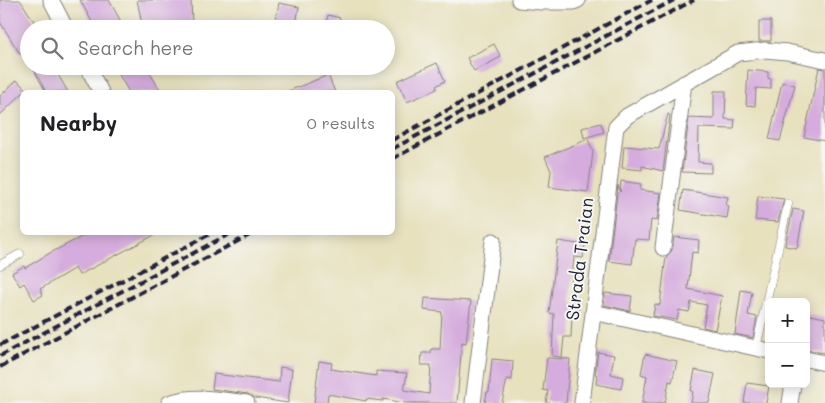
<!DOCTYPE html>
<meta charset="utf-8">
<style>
:root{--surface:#fff;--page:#f6f6f6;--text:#202124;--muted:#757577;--line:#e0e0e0}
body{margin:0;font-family:Mali,sans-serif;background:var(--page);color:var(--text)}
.controls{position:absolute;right:15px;bottom:15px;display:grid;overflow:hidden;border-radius:8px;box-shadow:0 2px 12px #0003}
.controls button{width:45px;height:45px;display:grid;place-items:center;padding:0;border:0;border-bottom:1px solid var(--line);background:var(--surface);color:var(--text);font:25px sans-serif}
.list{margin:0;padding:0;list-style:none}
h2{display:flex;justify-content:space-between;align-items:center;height:65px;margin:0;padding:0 20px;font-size:21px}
h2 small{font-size:16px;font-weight:400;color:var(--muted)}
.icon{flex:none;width:28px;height:28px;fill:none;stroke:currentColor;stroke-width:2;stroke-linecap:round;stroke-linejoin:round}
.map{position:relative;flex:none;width:825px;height:403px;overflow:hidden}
.search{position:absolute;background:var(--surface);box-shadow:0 2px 12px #0003;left:20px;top:20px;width:375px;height:55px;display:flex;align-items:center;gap:12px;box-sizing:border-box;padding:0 18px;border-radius:28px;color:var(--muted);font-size:19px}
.panel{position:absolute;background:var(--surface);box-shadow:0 2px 12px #0003;left:20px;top:90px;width:375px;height:145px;border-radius:8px}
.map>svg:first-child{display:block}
.building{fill:#d5acdd}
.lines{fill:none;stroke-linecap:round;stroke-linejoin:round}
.service-casing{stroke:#84827c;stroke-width:9}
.minor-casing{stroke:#84827c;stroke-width:17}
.service{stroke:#fff;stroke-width:8}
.minor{stroke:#fff;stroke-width:15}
.rail{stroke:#22223b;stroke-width:4;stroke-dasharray:8 4;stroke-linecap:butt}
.labels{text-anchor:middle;stroke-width:4;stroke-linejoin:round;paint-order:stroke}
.street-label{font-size:18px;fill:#22223b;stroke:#f6f6f2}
</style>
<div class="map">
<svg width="825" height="403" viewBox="0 0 825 403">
<rect width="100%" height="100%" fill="#f6f6f2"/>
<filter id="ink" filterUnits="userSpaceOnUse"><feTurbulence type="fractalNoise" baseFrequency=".02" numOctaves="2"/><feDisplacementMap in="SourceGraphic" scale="10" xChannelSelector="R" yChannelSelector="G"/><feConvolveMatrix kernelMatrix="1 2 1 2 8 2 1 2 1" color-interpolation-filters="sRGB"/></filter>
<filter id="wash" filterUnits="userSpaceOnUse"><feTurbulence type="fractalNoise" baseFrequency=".0096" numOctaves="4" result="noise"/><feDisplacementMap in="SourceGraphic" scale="20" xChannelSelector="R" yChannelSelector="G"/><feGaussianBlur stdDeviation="1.12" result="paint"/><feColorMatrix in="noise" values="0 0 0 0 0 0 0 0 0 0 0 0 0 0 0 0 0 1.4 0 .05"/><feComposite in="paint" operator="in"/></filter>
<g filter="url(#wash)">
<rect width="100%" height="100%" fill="#e7e1be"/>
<g id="blocks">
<path class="building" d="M0 0H20L39 29H29V49L20 54 0 22Z
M80 0H109L125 29H96Z
M137 0H191L192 24H177V22L143 29Z
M279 3 299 7 296 24 289 23 287 29H274Z
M328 15 340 18 338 29H325Z
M759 21H771V41H759Z
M494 44 501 57 474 71 467 58Z
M437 63 445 81 436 86 437 89 407 102 397 81Z
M32 66H53L68 92H46Z
M114 66H146L161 92H129Z
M819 68 825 69V141L804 137Z
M748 70 768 72V78L771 79V89L756 88 755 106 746 105Z
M328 75 335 92H286Z
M17 80 26 90 0 115V96Z
M782 82 795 85 780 141 769 139Z
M714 91H726L725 119 735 120 734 129 699 128 698 162 711 163V173L682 172 689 118 714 119Z
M668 114 670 115 663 171 642 166V170L622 168 624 146 659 149Z
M601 123 604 132 584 138 582 128Z
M588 139 593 152 588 192 549 187 551 171 545 157Z
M621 181 641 184 640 190 661 193 657 221 651 220 649 240 635 239 632 264 609 261 618 185 620 192Z
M683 190 728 197 726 205 729 206 727 218 680 210Z
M758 196 784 199 778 222 755 220Z
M793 209 804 211 797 248 785 246Z
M91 232H160L79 275 75 268 40 289 43 295 34 300 24 283 20 286 12 273 24 266 25 268 50 253Z
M674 237 699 240 698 253 692 252 688 289 722 296 715 330 703 327 707 305 691 302 689 312 679 310 677 320 653 316 655 304 660 305 666 257 672 250Z
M558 241 585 245 583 258 574 257 570 300 572 301V304L579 305 577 317 572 316 571 337H564L562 357 552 356 554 314 549 313Z
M741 290 752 292 748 315 757 317 753 338 735 334Z
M605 293 632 296 630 311 604 305Z
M425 298 471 301 466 343 462 342 457 403H405L383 399V401L366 399V401L328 394 327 403H314L319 361 332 363 331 369 376 376V371L407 373 404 390 429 394 431 365H421L422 353H431V349H440L442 312 424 310Z
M806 314 825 318V353L806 350Z
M598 352 614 355 611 374 623 377 621 389 596 384 597 375 595 374Z
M645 354 677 361 672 382 669 381 665 403H642L647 376 641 374Z
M547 358 570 359 566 403H546L548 391 543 390Z
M492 359 513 361 512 380 507 379 502 403H485L487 392H489Z
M280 367 292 369 288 403 255 398 248 394 212 389 214 374 279 382Z
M695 370 715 374 709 403H691L693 391H691Z
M747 383 769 386 766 403H744Z"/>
</g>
</g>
<g filter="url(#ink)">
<use href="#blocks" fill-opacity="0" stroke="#84827c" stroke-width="1"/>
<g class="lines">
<g class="service-casing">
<path id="service" d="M0 265 20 254
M756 348 788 204"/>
</g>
<g class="minor-casing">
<path id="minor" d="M51 0 66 29
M519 0 541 2H573L578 0
M87 66 101 92
M663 248 684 83
M593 312 769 351
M806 359 825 363
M169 403C194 394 222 400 247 403
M473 403 493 241
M582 403 616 127 627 116 738 53 765 50 787 52 825 60
M790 403 793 384"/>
</g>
<use href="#service" class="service"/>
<use href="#minor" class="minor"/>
<path class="rail" d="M392 140 652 0
M392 149 674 0
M392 159 694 0
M0 345 214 232
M0 356 233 232
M0 367 255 232"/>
</g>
</g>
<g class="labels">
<g class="street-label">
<text transform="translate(580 259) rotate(-83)" y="6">Strada Traian</text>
</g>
</g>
</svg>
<div class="controls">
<button>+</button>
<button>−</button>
</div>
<div class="search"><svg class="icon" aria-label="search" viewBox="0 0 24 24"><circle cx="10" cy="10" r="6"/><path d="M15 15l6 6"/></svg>Search here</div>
<section class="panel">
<h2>Nearby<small>0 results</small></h2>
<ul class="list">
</ul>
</section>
</div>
